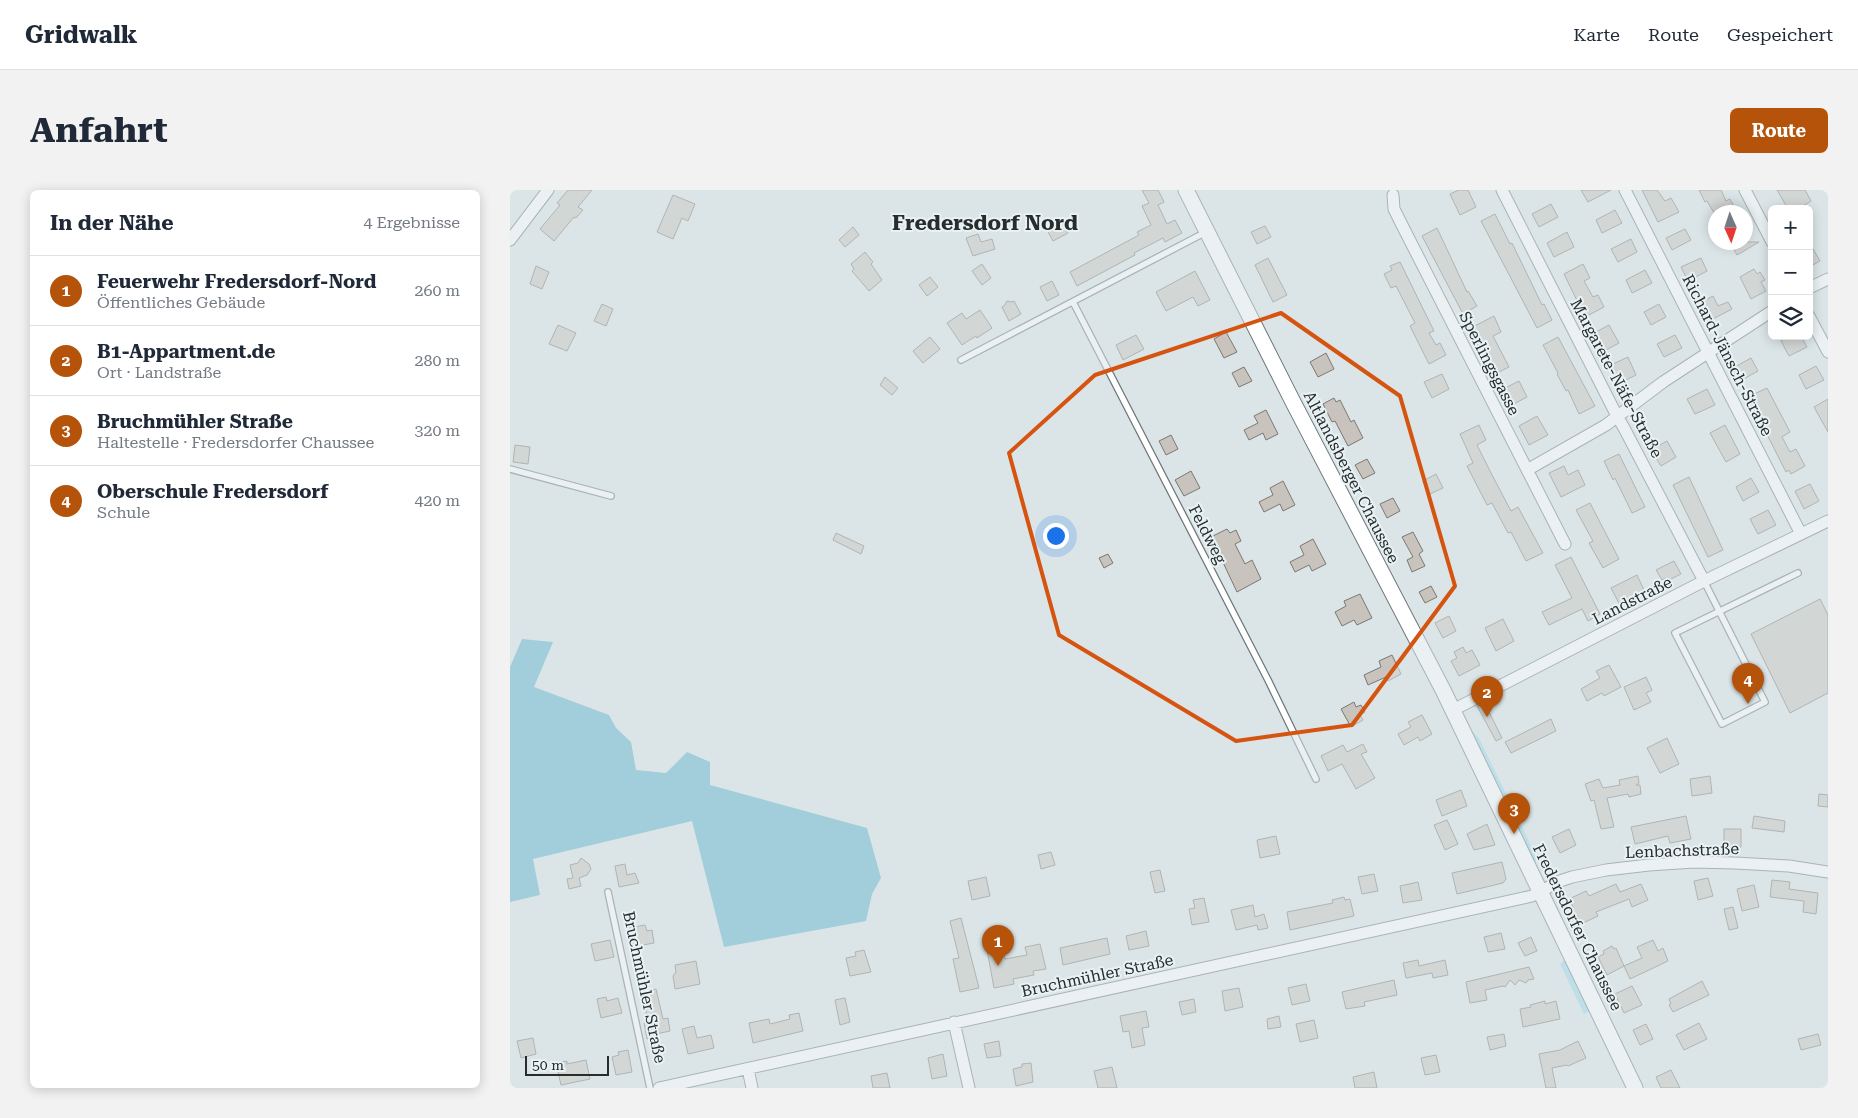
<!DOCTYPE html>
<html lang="de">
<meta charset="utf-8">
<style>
:root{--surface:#fff;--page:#f2f2f3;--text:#1f2937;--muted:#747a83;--line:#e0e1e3;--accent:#b45309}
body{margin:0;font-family:"Roboto Serif",serif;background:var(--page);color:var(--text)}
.controls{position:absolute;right:15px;top:15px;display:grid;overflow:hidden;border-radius:8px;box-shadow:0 2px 12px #0003}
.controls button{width:45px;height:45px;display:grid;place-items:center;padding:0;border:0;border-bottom:1px solid var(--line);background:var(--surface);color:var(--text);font:25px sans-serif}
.compass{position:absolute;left:1198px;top:15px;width:45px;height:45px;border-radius:50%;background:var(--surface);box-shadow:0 2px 12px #0003;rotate:177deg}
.scale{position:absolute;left:15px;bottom:12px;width:84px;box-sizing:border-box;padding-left:5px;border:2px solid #282c2d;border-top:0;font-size:14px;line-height:18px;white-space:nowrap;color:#282c2d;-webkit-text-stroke:4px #e8f2f5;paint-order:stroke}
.you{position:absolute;left:545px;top:345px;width:18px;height:18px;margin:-12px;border:4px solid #fff;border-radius:50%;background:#1a73e8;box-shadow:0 0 0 8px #1a73e833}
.badge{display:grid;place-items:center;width:32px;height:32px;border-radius:50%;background:var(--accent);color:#fff;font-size:16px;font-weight:700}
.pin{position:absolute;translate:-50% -41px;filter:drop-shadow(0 1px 2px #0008)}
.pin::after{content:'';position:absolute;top:26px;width:18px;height:15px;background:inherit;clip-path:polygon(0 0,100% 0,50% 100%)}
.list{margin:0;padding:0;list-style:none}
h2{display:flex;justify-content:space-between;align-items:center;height:65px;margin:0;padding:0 20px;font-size:21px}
h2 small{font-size:16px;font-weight:400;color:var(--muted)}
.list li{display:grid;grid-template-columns:32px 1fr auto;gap:15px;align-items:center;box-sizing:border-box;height:70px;padding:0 20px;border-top:1px solid var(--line)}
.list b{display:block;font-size:19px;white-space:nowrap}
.list p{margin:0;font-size:16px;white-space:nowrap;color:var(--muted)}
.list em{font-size:16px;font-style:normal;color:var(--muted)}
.icon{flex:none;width:28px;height:28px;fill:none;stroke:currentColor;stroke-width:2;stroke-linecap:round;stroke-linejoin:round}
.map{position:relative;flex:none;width:1318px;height:898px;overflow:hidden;border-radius:8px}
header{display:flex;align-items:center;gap:30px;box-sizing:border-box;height:70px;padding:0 25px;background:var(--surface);border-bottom:1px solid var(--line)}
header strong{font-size:24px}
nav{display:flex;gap:28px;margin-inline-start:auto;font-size:18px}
.intro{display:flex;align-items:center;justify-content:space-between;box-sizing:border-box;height:120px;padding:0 30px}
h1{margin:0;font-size:35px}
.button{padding:12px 22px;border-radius:8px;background:var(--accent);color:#fff;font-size:18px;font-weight:700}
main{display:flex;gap:30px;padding:0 30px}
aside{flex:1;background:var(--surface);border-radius:8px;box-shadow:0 2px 12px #0003}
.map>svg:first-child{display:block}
.green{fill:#9ad8ea}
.forest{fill:#5bb1c9}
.building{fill:#c8c3bc;stroke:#7c7871}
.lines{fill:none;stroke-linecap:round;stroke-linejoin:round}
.service-casing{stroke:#6e7679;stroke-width:8}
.minor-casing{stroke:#6e7679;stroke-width:13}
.secondary-casing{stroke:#6e7679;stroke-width:17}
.service{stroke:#fff;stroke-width:5.5}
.minor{stroke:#fff;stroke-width:11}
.secondary{stroke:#fff;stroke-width:15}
.marked{fill:none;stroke:#d5540f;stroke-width:4;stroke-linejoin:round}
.labels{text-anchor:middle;stroke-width:4;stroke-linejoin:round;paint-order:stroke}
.street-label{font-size:16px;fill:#282c2d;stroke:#e8f2f5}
.district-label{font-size:21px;font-weight:bold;fill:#282c2d;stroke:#e8f2f5}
</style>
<header>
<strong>Gridwalk</strong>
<nav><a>Karte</a><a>Route</a><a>Gespeichert</a></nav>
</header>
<div class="intro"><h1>Anfahrt</h1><a class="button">Route</a></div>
<main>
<aside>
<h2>In der Nähe<small>4 Ergebnisse</small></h2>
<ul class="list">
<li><span class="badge">1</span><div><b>Feuerwehr Fredersdorf-Nord</b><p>Öffentliches Gebäude</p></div><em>260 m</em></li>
<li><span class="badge">2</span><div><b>B1-Appartment.de</b><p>Ort · Landstraße</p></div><em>280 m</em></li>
<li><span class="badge">3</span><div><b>Bruchmühler Straße</b><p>Haltestelle · Fredersdorfer Chaussee</p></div><em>320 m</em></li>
<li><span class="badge">4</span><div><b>Oberschule Fredersdorf</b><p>Schule</p></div><em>420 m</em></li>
</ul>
</aside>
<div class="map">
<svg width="1318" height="898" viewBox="0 0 1318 898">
<rect width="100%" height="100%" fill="#dbe5e8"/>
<path class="green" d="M959 538 969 548 1003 618 997 619Z
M1006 623 1026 667V672L1023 673 1001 627Z
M1053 771H1058L1080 818 1078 822 1074 824 1050 774Z"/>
<path class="forest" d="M12 449 43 452 24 497 99 525 106 538 121 552 126 580 156 583 177 562 200 572V595L357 638 371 688 362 704 356 731 214 757 182 631 23 669 30 705 0 712V477Z"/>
<path class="building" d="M58 0H82L68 17 73 20 66 28 64 27 44 51 30 39 50 15 47 13Z
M632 0H648L654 12 648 15 657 34 665 30 672 43 655 52 653 48 624 63 625 65 567 96 560 82 629 45 627 42 641 35 632 16 639 13Z
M949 0H958L966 17 950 25 940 4Z
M1071 0H1101L1078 12Z
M1132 0H1147L1155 11 1161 8 1169 22 1148 32Z
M1189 0H1211L1216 11 1220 9 1227 22H1206V26L1197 11 1195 12Z
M1267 0H1295L1301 11 1288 19H1278Z
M163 5 185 14 178 31 172 28 163 49 147 42Z
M1041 14 1048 27 1029 37 1022 24Z
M1105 20 1112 33 1092 43 1086 30Z
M985 24 1000 54 1002 53 1032 115 1034 114 1042 130 1027 138 971 31Z
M551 30 558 43 543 51 536 38Z
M755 36 761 47 747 54 741 42Z
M343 37 349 45 335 57 329 50Z
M927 38 957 102 958 101 967 116 953 124 912 46Z
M1175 39 1181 50 1162 60 1156 48Z
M1057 42 1064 57 1044 67 1037 53Z
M468 44 471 52 482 49 485 59 463 66 456 48Z
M1121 49 1127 62 1108 72 1101 59Z
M1220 52H1249L1227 65Z
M1299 52 1310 71 1299 77Z
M355 62 363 72 361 74 372 90 359 101 342 81 344 79 341 74Z
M758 68 777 105 763 112 745 75Z
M1191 68 1197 81 1178 91 1171 77Z
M890 72 924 141 919 143 926 155 930 153 936 165 919 174 900 136 905 133 886 96 881 98 874 84 882 80 880 76Z
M472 74 481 88 472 95 462 81Z
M1073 74 1080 88 1074 91 1083 107 1088 105 1094 117 1075 127 1054 84Z
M26 76 39 82 32 99 20 94Z
M1244 79 1247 84 1250 82 1255 90 1251 92 1256 101 1241 109 1230 87Z
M1135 80 1142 93 1122 103 1116 90Z
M685 81 700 110 688 116 683 107 656 121 646 102Z
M420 87 428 97 417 106 409 95Z
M542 91 549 105 537 111 530 97Z
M1203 106 1208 116 1218 112 1222 119 1199 131 1190 113Z
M497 111 501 112 504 111 511 124 499 131 492 117 495 115Z
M92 114 103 119 96 136 84 131Z
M1149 114 1156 127 1141 135 1134 122Z
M470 120 482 138 467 148 466 146 452 155 437 133 452 123 456 129Z
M984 126 991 142 983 146 999 177 983 185 959 139Z
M48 135 66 143 57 161 39 154Z
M1099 135 1109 153 1094 161 1084 143Z
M716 142 727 162 714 168 704 149Z
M626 145 634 159 613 170 606 155Z
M1165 145 1172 158 1154 167 1147 154Z
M1280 146H1291L1297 157 1279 166 1271 151Z
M420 147 430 159 413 173 403 161Z
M1048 147 1085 216 1069 224 1058 200 1056 201 1047 184 1048 183 1033 155Z
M816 163 824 179 808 187 800 172Z
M1118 167 1126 185 1110 193 1101 175Z
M1241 168 1248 181 1230 191 1223 178Z
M1306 176 1314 190 1296 199 1289 185Z
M734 177 742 191 729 197 722 183Z
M932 184 939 199 922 208 914 192Z
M375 187 388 198 382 205 370 195Z
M1009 191 1017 207 1000 216 991 200Z
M1257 198 1280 242 1272 247 1280 262 1286 259 1295 276 1281 284 1279 280 1276 282 1238 207Z
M1197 199 1205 215 1185 224 1177 209Z
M824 208 826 212 830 210 841 232 844 230 853 248 838 256 825 231 822 232 813 214Z
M1318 209V242L1304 217Z
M756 220 768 244 756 250 753 243 739 250 734 240 748 233 744 226Z
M1027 226 1038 245 1019 255 1009 236Z
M969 235 976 250 967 255 981 283 1001 321 1008 317 1033 363 1016 371 1001 342 998 343 982 313 977 315 957 276 963 273 950 244Z
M1215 235 1230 264 1216 272 1200 243Z
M661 245 668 259 656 265 649 251Z
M1157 251 1166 267 1151 276 1141 260Z
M5 255 20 257 18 274 3 272Z
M1109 264 1135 317 1122 323 1105 288 1103 290 1094 271Z
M857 269 865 283 853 289 845 275Z
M1054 276 1058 285 1068 280 1075 295 1051 307 1039 283Z
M681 281 690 298 674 306 665 290Z
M926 284 933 298 920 304 913 291Z
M1179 287 1213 360 1198 367 1163 295Z
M1241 288 1249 302 1233 311 1226 297Z
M773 291 785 315 773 321 770 314 754 322 749 312 763 305 760 298Z
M1300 294 1309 311 1294 319 1285 301Z
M883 308 890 321 877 328 870 314Z
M1080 313 1109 369 1093 378 1079 353 1083 351 1066 320Z
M1258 320 1266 335 1248 344 1240 329Z
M717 339 720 343 726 340 731 351 725 354 735 374 742 370 751 389 727 402 701 347Z
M903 342 913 361 909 364 915 376 902 382 897 370 903 367 892 347Z
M326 343 354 356 351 364 323 350Z
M803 349 816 374 802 381 799 375 785 382 780 372 794 365 790 356Z
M598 364 603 373 594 378 589 368Z
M1061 367 1090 424 1078 431 1072 419 1039 435 1032 422 1062 408 1045 375Z
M1164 371 1171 384 1157 391 1155 388 1152 390 1146 380Z
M1127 385 1135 402 1110 415 1101 398Z
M921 396 927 407 915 413 909 402Z
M850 404 862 428 847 435 844 430 832 436 825 422 836 416 834 411Z
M1310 409 1318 425V503L1280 523 1241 444Z
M939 426 946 441 933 448 925 433Z
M993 429 1004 451 986 461 975 438Z
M953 457 956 463 962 460 970 475 949 486 941 471 947 468 944 462Z
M882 465 891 484 878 491 876 487 858 495 854 485 871 477 869 471Z
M1099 475 1111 497 1094 506 1092 503 1077 511 1071 499 1090 488 1086 481Z
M1136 487 1142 500 1136 503 1141 512 1124 520 1114 497Z
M844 512 846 517 851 515 855 522 850 525 853 530 841 537 831 519Z
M974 512 992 548 986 551 967 516Z
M912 525 922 544 910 551 908 547 894 555 888 544 901 537 898 532Z
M1041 529 1046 541 1001 563 995 552Z
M1157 548 1169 574 1150 583 1137 558Z
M853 554 857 562 851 564 865 588 846 599 832 574 818 581 811 566 833 555 837 562Z
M1128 586 1129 593 1126 595H1130L1131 604 1119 607 1118 604 1097 608 1104 637 1091 639 1084 610 1081 611 1075 594 1089 589 1093 598 1110 595 1109 590Z
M1200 586 1202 603 1182 606 1180 589Z
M951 600 957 616 932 626 926 610Z
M1309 604 1318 605V617L1308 616Z
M1176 626 1181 649 1160 653 1158 646 1125 654 1121 637Z
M1244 626 1275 631 1274 642 1242 638Z
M937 630 948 654 935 660 924 635Z
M977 634 985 655 964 660 957 644Z
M1059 639 1066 655 1050 663 1042 647Z
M1214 639H1231V657L1214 656Z
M766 646 770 664 750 668 747 650Z
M541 662 545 675 531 679 528 665Z
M71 668 79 674 81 679 77 685 69 688 71 696 59 699 57 689 63 688 60 675 68 673Z
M992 672 996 689 993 693 947 704 942 683Z
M115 674 117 685 125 683 129 693 109 697 105 676Z
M650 680 655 701 645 703 640 682Z
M864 684 868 701 852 704 848 687Z
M476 687 480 706 462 710 458 691Z
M1198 688 1203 706 1188 710 1184 691Z
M1262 690 1280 692 1279 699 1308 703 1306 724 1293 722 1294 711 1260 707Z
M908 692 912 710 893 713 890 696Z
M1106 694 1110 702 1131 694 1138 710 1122 717 1119 709 1086 722 1088 726 1071 734 1067 725 1064 726 1060 718 1063 717 1059 709 1076 701 1079 706Z
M1244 695 1249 717 1232 721 1227 699Z
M834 707 835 710 840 709 844 726 780 740 777 722 823 713 822 710Z
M694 708 699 732 682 735 679 719 685 718 683 710Z
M743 715 745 727 754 724 758 738 748 740 747 735 726 740 721 720Z
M1223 717 1228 738 1219 740 1214 719Z
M451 728 469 798 450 802 443 769 449 768 440 731Z
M135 735 137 741 142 740 144 753 122 757 119 738Z
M636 741 639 756 619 760 616 746Z
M991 743 995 759 978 762 974 747Z
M1021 747 1027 761 1015 766 1008 753Z
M597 748 600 764 553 775 550 758Z
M100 750 104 767 85 771 81 754Z
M1143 750 1148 761 1153 758 1158 771 1120 789 1114 776 1132 768 1127 757Z
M491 751 495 769 517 765 515 757 530 754 536 779 523 781 524 785 503 789 504 794 484 798 476 754Z
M1102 756 1104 759 1106 758 1114 776 1097 785 1088 767 1094 764 1093 761Z
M354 760 361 782 340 786 336 768 346 766 345 762Z
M908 770 909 776 935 770 938 785 923 788 922 783 896 788 893 773Z
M186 771 190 794 165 799 163 786 166 782 165 775Z
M1019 777 1024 789 1018 790 1016 793 1009 790 1005 795 1000 790 995 797 993 796 975 800 977 810 960 813 956 792Z
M884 790 887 805 854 812 855 816 836 819 832 802Z
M1192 791 1199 805 1163 822 1159 815 1161 814 1159 809Z
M796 794 800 811 782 815 778 798Z
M1122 796 1132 815 1114 823 1105 804Z
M729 798 733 817 715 821 712 801Z
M146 799 153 829 158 828 160 841 146 844 147 846 137 849 134 833 138 832 132 802Z
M96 807 97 811 108 808 112 823 91 828 87 809Z
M335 808 340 832 330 835 325 810Z
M684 809 686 822 672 825 669 812Z
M1035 811V814L1046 811 1050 829 1013 837 1010 819 1021 817 1020 815Z
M636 821 639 837 632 838 635 855 622 858 619 841 613 842 610 826Z
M289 823 293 841 243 853 239 833 259 829 260 834 280 829 279 825Z
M769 826 771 837 758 839 757 829Z
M804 830 808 848 790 852 786 834Z
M1189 833 1197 849 1174 860 1166 845Z
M1136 834 1143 849 1130 855 1123 840Z
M184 836 187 848 201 845 204 858 178 864 172 839Z
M994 844 996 856 980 860 977 847Z
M1308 844 1311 855 1291 860 1288 849Z
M23 848 26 864 11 868 7 851Z
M489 851 491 866 477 868 474 854Z
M1068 851 1076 868 1058 876 1057 875 1042 878 1046 898H1036L1029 864 1050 860Z
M118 860 122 882 106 885 102 867 109 865 108 862Z
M433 864 437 886 422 889 418 868Z
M926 865 930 882 915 885 911 868Z
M76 870 80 889 51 895 46 873 57 871V874Z
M521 873 523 892 506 896 503 879 512 877V874Z
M602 877 607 898H588L584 881Z
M1161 880 1170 898H1151L1146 887Z
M864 882 867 898H845L843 887Z
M377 883 380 898H363L361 886Z"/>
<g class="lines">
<g class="service-casing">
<path id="service" d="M563 112 758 490 806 589
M451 170 696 42
M0 279 101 306
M1194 391 1255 512 1212 534 1165 443 1288 383
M98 702 140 898"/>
</g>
<g class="minor-casing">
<path id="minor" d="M992 0 1107 226 1114 238 1194 391
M1115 0 1291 344
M1235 0 1262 52
M883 5 884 19 893 37 1055 354
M0 50 38 0
M1299 98 1318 89
M1299 126 1318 162
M1017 280 1096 235 1153 192 1262 121
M943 520 1194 391 1318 331
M444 832 459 898
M238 879 242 898
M149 898 1022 706 1050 691 1062 687 1096 680 1139 675 1184 672 1225 673 1279 676 1318 682"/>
</g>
<g class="secondary-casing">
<path id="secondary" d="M676 0 783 212 933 500 1125 898"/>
</g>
<use href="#service" class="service"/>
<use href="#minor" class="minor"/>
<use href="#secondary" class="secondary"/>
</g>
<path d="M0 0H1318V898H0ZM771 123 890 206 945 396 842 535 726 551 549 445 499 263 585 185Z" fill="#dbe5e8" fill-opacity=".55" fill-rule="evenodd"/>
<path class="marked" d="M771 123 890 206 945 396 842 535 726 551 549 445 499 263 585 185Z"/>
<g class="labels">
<g class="street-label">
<text transform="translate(1218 165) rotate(63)" y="6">Richard-Jänsch-Straße</text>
<text transform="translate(980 173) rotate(63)" y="6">Sperlingsgasse</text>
<text transform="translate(1107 188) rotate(62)" y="6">Margarete-Näfe-Straße</text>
<text transform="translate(842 287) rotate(63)" y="6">Altlandsberger Chaussee</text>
<text transform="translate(698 344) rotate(63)" y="6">Feldweg</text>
<text transform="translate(1122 410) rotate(-27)" y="6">Landstraße</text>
<text transform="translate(1172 660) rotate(-2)" y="6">Lenbachstraße</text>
<text transform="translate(1068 737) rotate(64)" y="6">Fredersdorfer Chaussee</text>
<text transform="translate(587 785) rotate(-12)" y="6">Bruchmühler Straße</text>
<text transform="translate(135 797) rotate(78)" y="6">Bruchmühler Straße</text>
</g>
<g class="district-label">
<text x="475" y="40">Fredersdorf Nord</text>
</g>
</g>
</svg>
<div class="controls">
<button>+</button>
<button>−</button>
<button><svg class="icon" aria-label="layers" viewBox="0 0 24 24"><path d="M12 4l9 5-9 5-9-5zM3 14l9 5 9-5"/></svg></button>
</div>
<svg class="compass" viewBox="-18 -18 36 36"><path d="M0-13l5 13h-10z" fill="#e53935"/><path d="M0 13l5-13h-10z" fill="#747a83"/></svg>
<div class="scale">50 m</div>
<div class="you"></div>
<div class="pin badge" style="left:488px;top:776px">1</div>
<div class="pin badge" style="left:977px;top:527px">2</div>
<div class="pin badge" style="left:1004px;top:644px">3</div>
<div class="pin badge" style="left:1238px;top:514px">4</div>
</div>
</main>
